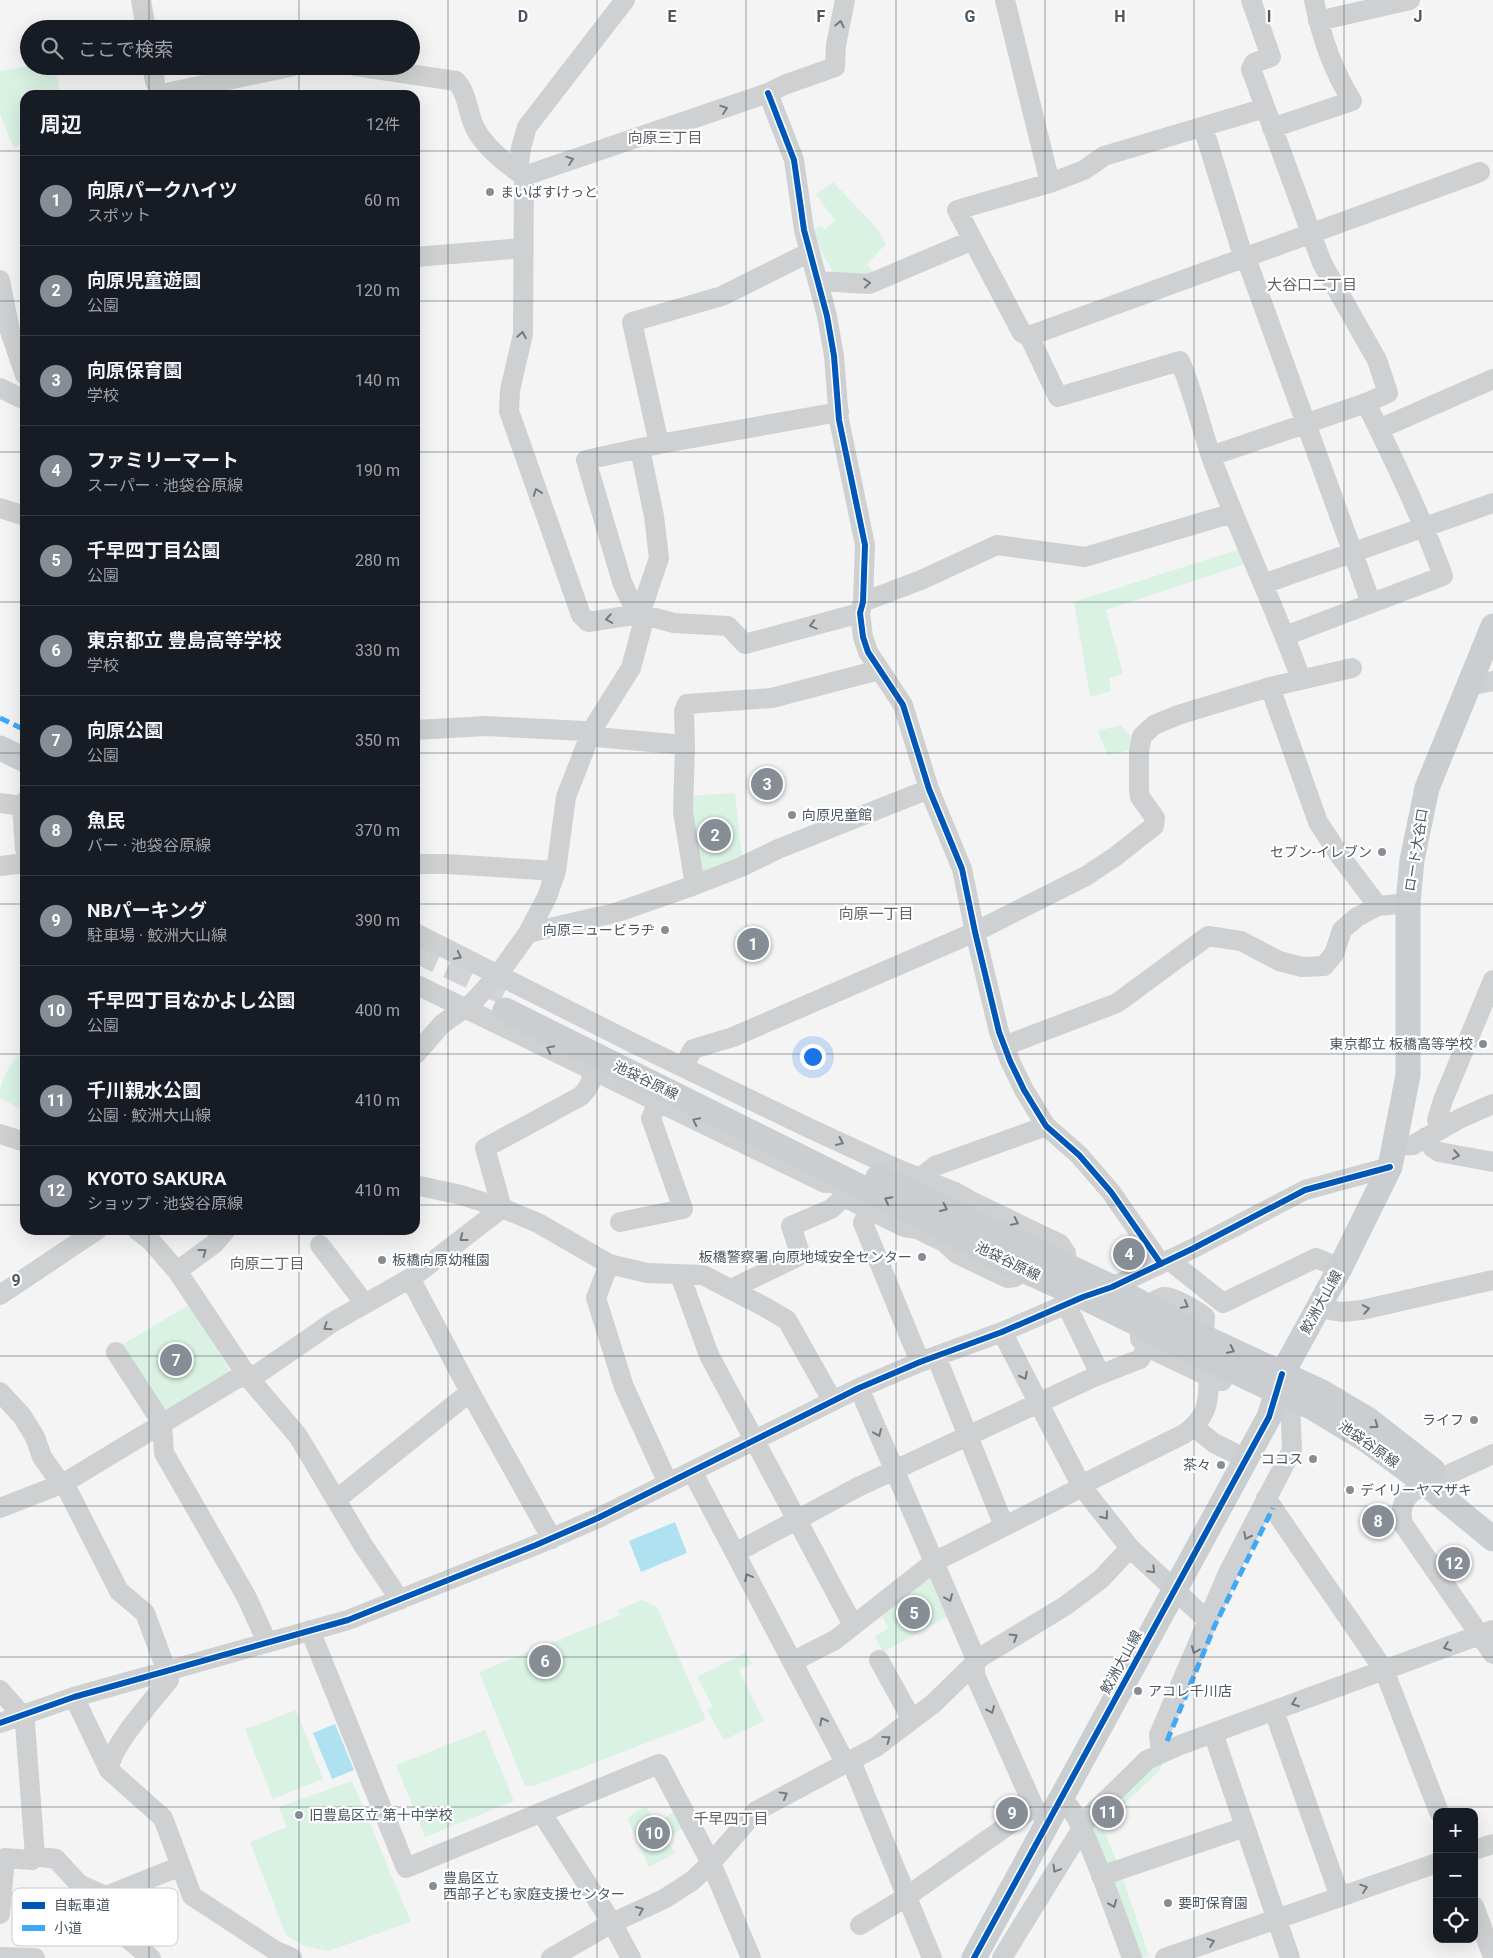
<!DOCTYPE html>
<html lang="ja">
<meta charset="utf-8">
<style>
:root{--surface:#171b24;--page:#242831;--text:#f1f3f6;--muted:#9ea1a6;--line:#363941;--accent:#868d94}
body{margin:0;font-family:Roboto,"Noto Sans JP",sans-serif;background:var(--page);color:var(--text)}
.controls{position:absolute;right:15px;bottom:15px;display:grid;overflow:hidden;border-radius:10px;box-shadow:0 5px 20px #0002}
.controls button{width:45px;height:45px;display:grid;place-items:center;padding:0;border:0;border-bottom:1px solid var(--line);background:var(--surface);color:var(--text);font:25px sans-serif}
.you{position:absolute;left:812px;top:1056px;width:18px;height:18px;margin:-12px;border:4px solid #fff;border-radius:50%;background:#1a73e8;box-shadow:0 0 0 8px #1a73e833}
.badge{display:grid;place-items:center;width:32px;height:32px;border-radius:50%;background:var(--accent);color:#fff;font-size:16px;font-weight:700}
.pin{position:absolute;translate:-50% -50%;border:2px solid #fff;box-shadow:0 1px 5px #0006}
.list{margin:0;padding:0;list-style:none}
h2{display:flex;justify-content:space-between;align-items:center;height:65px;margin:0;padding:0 20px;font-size:21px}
h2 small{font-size:16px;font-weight:400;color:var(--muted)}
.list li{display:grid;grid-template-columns:32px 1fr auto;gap:15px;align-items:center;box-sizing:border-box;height:90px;padding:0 20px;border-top:1px solid var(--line)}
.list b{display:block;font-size:19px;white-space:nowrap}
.list p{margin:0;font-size:16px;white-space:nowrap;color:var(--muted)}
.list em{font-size:16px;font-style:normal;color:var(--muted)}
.icon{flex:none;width:28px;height:28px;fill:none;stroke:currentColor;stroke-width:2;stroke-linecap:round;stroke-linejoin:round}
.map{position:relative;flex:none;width:1493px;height:1958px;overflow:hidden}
.search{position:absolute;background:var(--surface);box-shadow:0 5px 20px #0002;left:20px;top:20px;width:400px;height:55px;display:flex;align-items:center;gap:12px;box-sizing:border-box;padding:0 18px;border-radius:28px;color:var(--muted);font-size:19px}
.panel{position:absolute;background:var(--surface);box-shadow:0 5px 20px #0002;left:20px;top:90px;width:400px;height:1145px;border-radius:15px}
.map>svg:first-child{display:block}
.green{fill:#d9f2e3}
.water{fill:#aee2f0}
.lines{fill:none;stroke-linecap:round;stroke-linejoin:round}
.major-tunnel{stroke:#d2d4d7;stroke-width:25;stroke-dasharray:25 12;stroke-linecap:butt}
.minor{stroke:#ced0d2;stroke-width:20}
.major{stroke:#caced1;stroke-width:25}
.quiet{stroke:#3fa9f5;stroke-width:5;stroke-dasharray:10 5;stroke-linecap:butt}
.cycleway-casing{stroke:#fff;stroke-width:9}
.cycleway{stroke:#0057b8;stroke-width:6}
.oneway{stroke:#727b83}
.oneway2{stroke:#707a83}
.grid{fill:none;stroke:#4a5661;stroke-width:1;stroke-opacity:0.55}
.poi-dot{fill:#868d94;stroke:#fff;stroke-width:2}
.labels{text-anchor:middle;stroke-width:4.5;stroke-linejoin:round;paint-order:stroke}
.poi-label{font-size:14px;fill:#4a5661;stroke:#fff;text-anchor:start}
.street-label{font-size:14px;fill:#4a5661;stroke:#fff}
.neighbourhood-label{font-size:15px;fill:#5f6368;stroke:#fff}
.key{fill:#fff;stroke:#c9ccd0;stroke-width:1}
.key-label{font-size:14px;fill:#4a5661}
.grid-label{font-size:16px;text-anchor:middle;font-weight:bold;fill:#4a5661;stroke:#fff;stroke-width:4.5;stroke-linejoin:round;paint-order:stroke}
</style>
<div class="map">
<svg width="1493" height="1958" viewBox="0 0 1493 1958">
<rect width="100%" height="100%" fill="#f4f4f4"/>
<path class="green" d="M29 66H55L60 95H25V138L16 148 13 146 0 114V71Z
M833 182 877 228 886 244 867 264 876 276 835 275 823 255 813 230 819 226 825 229 835 221 816 194Z
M1243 548 1248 563 1106 610 1123 674 1109 678 1111 691 1090 697 1074 602Z
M1120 725 1133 738 1134 749 1107 755 1098 731Z
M735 793 742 858 702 875 688 796Z
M25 1047V1111L0 1098C0 1075 12 1064 25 1047Z
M189 1305 233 1375 162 1416 120 1346Z
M928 1571 948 1616 883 1652 875 1637 888 1628 879 1610Z
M642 1600 657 1607 706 1720 534 1786H525L479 1672 620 1615 618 1610Z
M745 1653 752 1664 739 1670 764 1721 724 1740 707 1710 713 1707 697 1677Z
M296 1710 323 1779 273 1799 245 1729Z
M485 1730 514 1801 425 1837 396 1765Z
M1164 1760 1160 1770 1107 1820 1103 1829 1118 1864 1104 1870 1088 1828 1107 1803Z
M352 1781 411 1922 328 1951 304 1946 286 1935 250 1842 287 1827 279 1807Z
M646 1806 657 1823 675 1811 683 1828 666 1839 676 1853 649 1867 627 1818Z
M1121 1872 1149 1956 1141 1958 1107 1877Z"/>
<path class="water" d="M675 1522 687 1553 641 1572 629 1541Z
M335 1724 354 1770 332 1779 313 1733Z"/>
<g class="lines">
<path class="major-tunnel" d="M415 950 508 994"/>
<path class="minor" d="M141 0 146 29
M1005 0 1050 183
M1318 21 1410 0
M152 66 155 82
M355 66 456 81C468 94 467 112 475 128 484 146 502 160 518 172
M768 93 794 160 804 230 827 316 834 356 839 420 865 545 863 602 860 613 863 637 868 652 903 705 929 789 962 869 975 932 999 1032 1010 1061 1024 1090 1046 1126 1079 1155 1111 1192 1161 1264
M165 95 166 93 294 66
M1265 108 1104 156 1084 170 1050 183 957 210 1022 333 1029 336 1058 397 1180 361C1195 396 1202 434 1216 470 1243 540 1275 608 1301 679
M1203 127 1244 259
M1272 128 1352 101C1332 69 1321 37 1314 0
M524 176 523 334 510 390 509 411 581 615 588 622 640 614 674 623 728 626 745 644 860 613
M524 176 768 93 784 85 835 67 836 45 845 0
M524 176 518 172 521 148 527 127 625 0
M415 257 524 248
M1246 258 1371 603
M0 280 10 331 25 375
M818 281 869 284 973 240
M1029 336 1480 172
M0 388 25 400
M1379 429 1493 379
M659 444 632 322 722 296 810 252
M1211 456 1366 403 1388 393 1377 360 1322 263 1251 69 1254 63 1271 57 1251 0
M0 508 25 516
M1263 584 1493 503
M863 602 921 580 997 545 1085 557 1233 513
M640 614 659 558 654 516 640 449
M1285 636 1443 576C1421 516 1394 460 1366 403
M1468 686 1493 681
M1270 687 1318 822 1340 856 1378 906
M415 730 486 726 584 731 596 737 685 745 684 711 687 704 772 698 879 670
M685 745 683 812 695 885
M25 801 22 806 25 849
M0 803 22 806
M415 864H447L556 871
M0 866 25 863
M415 933 633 1043 811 1129 900 1170 955 1192 971 1201 981 1224
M528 933 547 897 556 871 566 797 592 730 631 668 642 627 640 614 634 608 622 582 586 460 659 444 839 412
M415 984 825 1183H851
M1004 1046 1117 1003 1208 936 1241 941 1279 961 1302 967 1324 966 1334 954 1342 930 1357 917 1378 906 1408 903
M415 1055 442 1024 472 1003 498 975 528 933 615 913 695 885 741 867 778 849 929 789
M683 1067 693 1049 733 1037 975 932 1086 876 1116 856 1154 826 1155 818 1140 797 1139 790V751L1142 736 1154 725 1178 715 1270 687 1352 668
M1442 1129 1437 1120 1443 1100 1493 980
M0 1134 25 1142
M1426 1137 1433 1148 1439 1152 1493 1162
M1395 1146 1413 1145 1461 1118 1493 1104
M920 1178 935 1166 1046 1126
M838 1183 844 1197 904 1227 917 1229 944 1242 957 1254 999 1274 1008 1278 1015 1277 1023 1270
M415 1185 461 1195 502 1208 538 1223 609 1264 647 1273 703 1275 763 1306 787 1320 832 1400
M971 1201 1060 1244 1066 1253 1067 1266
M869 1210 863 1223 920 1362
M620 1222 683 1209 651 1118 658 1102
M137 1230 150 1240 177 1271 248 1377 298 1436 363 1545 400 1600
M320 1245 365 1304
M1169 1260 1223 1303 1316 1258 1340 1268
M609 1264 596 1298 624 1387 668 1483
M177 1271 214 1244 226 1230
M680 1275 709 1355 853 1625
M410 1278 470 1392 552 1539
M731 1289 797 1257 799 1250 791 1226 831 1209 844 1197
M0 1295 97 1230
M1066 1304 1100 1374
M1148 1307C1153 1303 1158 1297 1165 1297 1174 1297 1198 1311 1205 1317L1204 1337
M1317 1308 1342 1312 1362 1310 1493 1280
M1002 1332 1082 1487 1130 1548 1208 1621
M1140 1335V1339L1147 1347 1218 1381H1222L1230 1369
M116 1352 162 1423 164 1453 246 1596 267 1642
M936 1356 1004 1526
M859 1388 975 1657V1675L1034 1807 1049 1821
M0 1392 22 1416 35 1437 42 1457 57 1478 64 1483 119 1591 145 1613 167 1672 169 1680C153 1700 110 1747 109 1770
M1194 1427 1214 1443 1246 1459
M1493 1454 1417 1489C1404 1497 1399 1508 1403 1524L1493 1654
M692 1471 846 1764
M1081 1485 1184 1434C1209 1416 1208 1403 1209 1375
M1266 1498 1384 1670 1439 1812
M336 1500 470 1392
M0 1508 64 1483 236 1379 259 1373 333 1322 414 1276 502 1208 485 1148 581 1096 587 1089 596 1071
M735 1553 858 1487 1094 1377 1140 1359 1147 1347
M310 1630 406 1868 659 1764 711 1863 751 1958
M879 1660 912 1720
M792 1662 835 1640 934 1562 1082 1487
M0 1690 22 1715 25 1723 35 1856
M74 1697 109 1770 163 1818 192 1896 276 1951 292 1958
M1274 1711 1340 1897
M0 1723 74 1697 348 1620 536 1545 598 1518 859 1388 920 1362 1002 1332 1083 1297 1112 1287 1192 1249 1305 1190 1390 1167
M1213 1733 1290 1958
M1161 1753 1159 1735 1228 1573 1292 1450 1290 1398
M851 1761 932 1958
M1061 1798C1078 1813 1086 1839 1095 1859 1108 1892 1120 1925 1132 1958
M541 1812 612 1923 631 1958
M1474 1850 1493 1844
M1101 1876 1245 1827
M106 1896 181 1866
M1474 1906 1493 1957
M0 1914 5 1858 32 1860 35 1856 56 1859 79 1884 110 1898 120 1932 151 1958
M860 1925 906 1897 1034 1807
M119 1928 137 1920 147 1925
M0 1957 35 1958
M551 1958 612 1923 664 1899 692 1881 711 1863 756 1811 876 1747 934 1703 981 1657 1065 1606 1101 1579 1130 1548
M1002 1958 1089 1817 1147 1760 1180 1745 1493 1630
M1165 1958 1437 1863"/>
<path class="major" d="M0 748 25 760
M505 1010 887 1200 1023 1270 1083 1297 1252 1380 1313 1408 1366 1440 1426 1484 1493 1539
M878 1177 1112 1287 1204 1337 1322 1392 1369 1420 1433 1470
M974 1958 1269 1417 1282 1374 1340 1268 1390 1167 1408 1075V903L1412 860 1427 788 1493 626"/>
<path class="quiet" d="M0 718 25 730
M1167 1741 1215 1625 1273 1508"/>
<g class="cycleway-casing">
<path id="cycleway" d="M768 93 794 160 804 230 827 316 834 356 839 420 865 545 863 602 860 613 863 637 868 652 903 705 929 789 962 869 975 932 999 1032 1010 1061 1024 1090 1046 1126 1079 1155 1111 1192 1161 1264
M0 1723 74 1697 348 1620 536 1545 598 1518 859 1388 920 1362 1002 1332 1083 1297 1112 1287 1192 1249 1305 1190 1390 1167
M974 1958 1269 1417 1282 1374"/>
</g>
<use href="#cycleway" class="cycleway"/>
</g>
<defs><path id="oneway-chevron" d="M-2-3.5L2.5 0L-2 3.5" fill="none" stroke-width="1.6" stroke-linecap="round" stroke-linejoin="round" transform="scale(1.25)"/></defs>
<g class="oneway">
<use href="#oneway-chevron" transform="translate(840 24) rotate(-78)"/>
<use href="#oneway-chevron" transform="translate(724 109) rotate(-19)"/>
<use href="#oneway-chevron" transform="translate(570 160) rotate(-19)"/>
<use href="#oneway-chevron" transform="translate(867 283) rotate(-5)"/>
<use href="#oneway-chevron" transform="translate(522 335) rotate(-81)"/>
<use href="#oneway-chevron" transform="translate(537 492) rotate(-110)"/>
<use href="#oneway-chevron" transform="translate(609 619) rotate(171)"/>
<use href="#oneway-chevron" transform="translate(813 625) rotate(165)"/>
<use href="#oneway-chevron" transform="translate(458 956) rotate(27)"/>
<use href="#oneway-chevron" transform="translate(550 1049) rotate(-154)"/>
<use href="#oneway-chevron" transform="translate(696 1121) rotate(-154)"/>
<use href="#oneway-chevron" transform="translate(840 1142) rotate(25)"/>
<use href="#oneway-chevron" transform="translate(1456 1155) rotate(10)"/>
<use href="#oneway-chevron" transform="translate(1015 1222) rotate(26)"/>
<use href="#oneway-chevron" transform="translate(463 1238) rotate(142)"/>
<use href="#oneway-chevron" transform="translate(203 1252) rotate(-37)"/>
<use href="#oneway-chevron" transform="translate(1185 1305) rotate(28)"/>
<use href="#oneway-chevron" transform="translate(1366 1309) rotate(-10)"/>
<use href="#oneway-chevron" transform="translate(327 1327) rotate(146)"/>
<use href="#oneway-chevron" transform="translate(1024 1376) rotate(63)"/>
<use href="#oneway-chevron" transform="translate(878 1433) rotate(67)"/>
<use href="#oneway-chevron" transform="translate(1105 1516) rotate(52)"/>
<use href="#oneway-chevron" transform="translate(1247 1536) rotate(117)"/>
<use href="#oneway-chevron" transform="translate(1152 1570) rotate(45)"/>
<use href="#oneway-chevron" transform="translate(748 1577) rotate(-118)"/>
<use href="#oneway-chevron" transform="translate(949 1598) rotate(67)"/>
<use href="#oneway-chevron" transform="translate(1014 1637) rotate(-32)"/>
<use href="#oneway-chevron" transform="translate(1447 1647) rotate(159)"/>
<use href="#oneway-chevron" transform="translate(1195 1650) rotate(113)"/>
<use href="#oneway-chevron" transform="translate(1295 1703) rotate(160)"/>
<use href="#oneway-chevron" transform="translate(991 1710) rotate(66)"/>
<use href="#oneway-chevron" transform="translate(823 1721) rotate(-118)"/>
<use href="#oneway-chevron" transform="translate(887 1739) rotate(-36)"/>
<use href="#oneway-chevron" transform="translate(784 1795) rotate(-29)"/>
<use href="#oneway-chevron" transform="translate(1056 1869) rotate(121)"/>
<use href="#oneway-chevron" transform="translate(1364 1888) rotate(-19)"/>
<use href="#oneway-chevron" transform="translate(1113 1904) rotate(68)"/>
<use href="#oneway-chevron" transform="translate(640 1910) rotate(-24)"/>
<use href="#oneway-chevron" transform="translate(1211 1942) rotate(-19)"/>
</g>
<g class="oneway2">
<use href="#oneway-chevron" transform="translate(888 1200) rotate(-153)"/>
<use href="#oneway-chevron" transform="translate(944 1208) rotate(25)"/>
<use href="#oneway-chevron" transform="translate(1231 1350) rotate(26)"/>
<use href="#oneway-chevron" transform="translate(1375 1425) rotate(35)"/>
</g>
<path class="grid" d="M149 0V29M299 0V29M448 0V1958M597 0V1958M746 0V1958M896 0V1958M1045 0V1958M1194 0V1958M1344 0V1958M149 66V95M299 66V95M0 151H25M415 151H1493M0 301H25M415 301H1493M0 452H25M415 452H1493M0 602H25M415 602H1493M0 753H25M415 753H1493M0 904H25M415 904H1493M0 1054H25M415 1054H1493M0 1205H25M415 1205H1493M149 1230V1958M299 1230V1958M0 1356H1493M0 1506H1493M0 1657H1493M0 1807H1493"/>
<g class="poi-dot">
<circle cx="490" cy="192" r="5"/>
<circle cx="792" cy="815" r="5"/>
<circle cx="1382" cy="852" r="5"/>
<circle cx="665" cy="930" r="5"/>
<circle cx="1483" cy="1044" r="5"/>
<circle cx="922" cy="1257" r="5"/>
<circle cx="382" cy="1260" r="5"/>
<circle cx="1474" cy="1420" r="5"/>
<circle cx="1313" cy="1459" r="5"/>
<circle cx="1221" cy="1465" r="5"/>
<circle cx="1350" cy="1490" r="5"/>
<circle cx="1138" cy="1691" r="5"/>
<circle cx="299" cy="1815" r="5"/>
<circle cx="433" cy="1886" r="5"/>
<circle cx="1168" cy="1903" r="5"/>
</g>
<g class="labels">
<g class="poi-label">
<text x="500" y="197">まいばすけっと</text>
<text x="802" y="820">向原児童館</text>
<text x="1372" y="857" text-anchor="end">セブン-イレブン</text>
<text x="655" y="935" text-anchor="end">向原ニュービラヂ</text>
<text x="1473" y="1049" text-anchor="end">東京都立 板橋高等学校</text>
<text x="912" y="1262" text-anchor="end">板橋警察署 向原地域安全センター</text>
<text x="392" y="1265">板橋向原幼稚園</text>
<text x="1464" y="1425" text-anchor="end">ライフ</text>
<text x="1303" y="1464" text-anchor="end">ココス</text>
<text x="1211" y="1470" text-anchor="end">茶々</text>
<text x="1360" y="1495">デイリーヤマザキ</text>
<text x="1148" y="1696">アコレ千川店</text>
<text x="309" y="1820">旧豊島区立 第十中学校</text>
<text x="443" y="1883">豊島区立<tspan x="443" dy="16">西部子ども家庭支援センター</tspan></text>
<text x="1178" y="1908">要町保育園</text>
</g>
<g class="street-label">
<text transform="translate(1416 850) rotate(-81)" y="5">ロード大谷口</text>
<text transform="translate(646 1080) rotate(26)" y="5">池袋谷原線</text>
<text transform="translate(1008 1261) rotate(26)" y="5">池袋谷原線</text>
<text transform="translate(1321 1302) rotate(-61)" y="5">鮫洲大山線</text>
<text transform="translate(1369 1444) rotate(35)" y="5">池袋谷原線</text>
<text transform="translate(1121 1662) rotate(-61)" y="5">鮫洲大山線</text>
</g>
<g class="neighbourhood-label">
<text x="665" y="143">向原三丁目</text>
<text x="1312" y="290">大谷口二丁目</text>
<text x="876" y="919">向原一丁目</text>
<text x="267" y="1269">向原二丁目</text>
<text x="731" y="1824">千早四丁目</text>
</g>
</g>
<rect x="12" y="1888" width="166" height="58" rx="8" class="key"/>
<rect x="22" y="1902" width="23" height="7" fill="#0057b8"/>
<rect x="22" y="1925" width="23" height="6" fill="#3fa9f5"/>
<g class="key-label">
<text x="54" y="1910">自転車道</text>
<text x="54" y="1933">小道</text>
</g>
<g class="grid-label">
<text x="523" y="22">D</text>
<text x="672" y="22">E</text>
<text x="821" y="22">F</text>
<text x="970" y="22">G</text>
<text x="1120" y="22">H</text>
<text x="1269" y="22">I</text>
<text x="1418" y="22">J</text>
<text x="16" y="1286">9</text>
</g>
</svg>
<div class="controls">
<button>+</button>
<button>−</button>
<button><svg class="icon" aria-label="locate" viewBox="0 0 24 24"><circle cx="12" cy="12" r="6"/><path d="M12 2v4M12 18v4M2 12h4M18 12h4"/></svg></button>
</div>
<div class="you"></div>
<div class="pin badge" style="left:753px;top:944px">1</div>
<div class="pin badge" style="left:715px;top:835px">2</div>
<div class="pin badge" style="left:767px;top:784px">3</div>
<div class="pin badge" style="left:1129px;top:1254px">4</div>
<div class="pin badge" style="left:914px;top:1613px">5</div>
<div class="pin badge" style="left:545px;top:1661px">6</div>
<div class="pin badge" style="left:176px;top:1360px">7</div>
<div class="pin badge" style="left:1378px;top:1521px">8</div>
<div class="pin badge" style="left:1012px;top:1813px">9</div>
<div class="pin badge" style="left:654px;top:1833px">10</div>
<div class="pin badge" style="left:1108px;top:1812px">11</div>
<div class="pin badge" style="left:1454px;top:1563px">12</div>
<div class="search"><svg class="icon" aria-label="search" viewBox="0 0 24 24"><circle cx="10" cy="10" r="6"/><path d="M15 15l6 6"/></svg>ここで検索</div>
<section class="panel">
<h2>周辺<small>12件</small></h2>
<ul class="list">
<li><span class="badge">1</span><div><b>向原パークハイツ</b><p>スポット</p></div><em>60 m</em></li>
<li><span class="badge">2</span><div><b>向原児童遊園</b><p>公園</p></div><em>120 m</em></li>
<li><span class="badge">3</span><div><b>向原保育園</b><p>学校</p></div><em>140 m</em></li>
<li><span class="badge">4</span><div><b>ファミリーマート</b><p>スーパー · 池袋谷原線</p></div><em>190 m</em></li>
<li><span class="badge">5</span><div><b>千早四丁目公園</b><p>公園</p></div><em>280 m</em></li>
<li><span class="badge">6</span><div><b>東京都立 豊島高等学校</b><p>学校</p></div><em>330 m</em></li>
<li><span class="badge">7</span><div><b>向原公園</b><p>公園</p></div><em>350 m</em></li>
<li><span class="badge">8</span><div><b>魚民</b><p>バー · 池袋谷原線</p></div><em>370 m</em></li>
<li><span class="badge">9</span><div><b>NBパーキング</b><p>駐車場 · 鮫洲大山線</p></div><em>390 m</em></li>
<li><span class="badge">10</span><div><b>千早四丁目なかよし公園</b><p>公園</p></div><em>400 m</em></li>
<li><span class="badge">11</span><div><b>千川親水公園</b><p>公園 · 鮫洲大山線</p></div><em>410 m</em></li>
<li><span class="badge">12</span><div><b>KYOTO SAKURA</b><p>ショップ · 池袋谷原線</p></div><em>410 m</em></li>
</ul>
</section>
</div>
